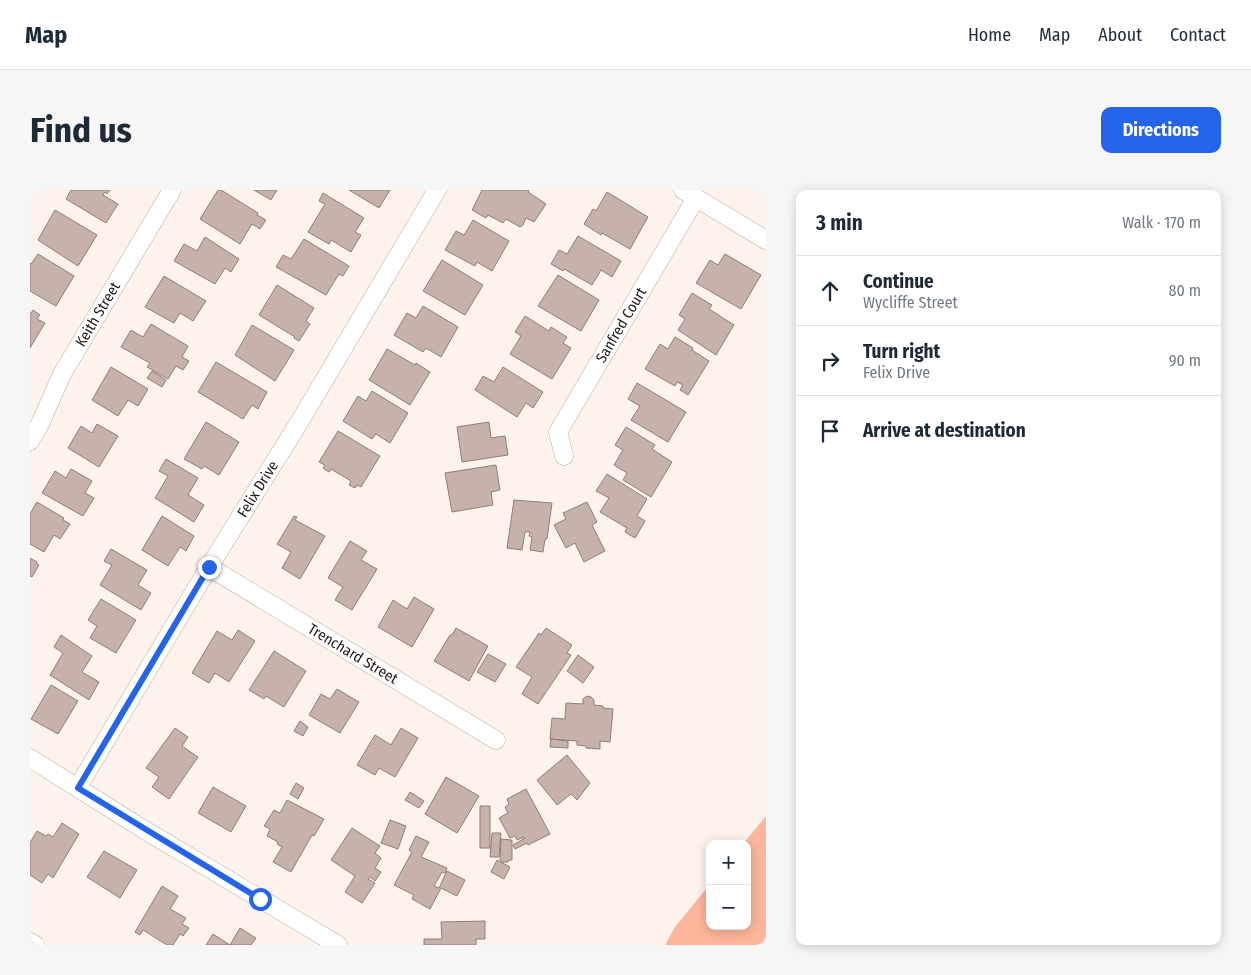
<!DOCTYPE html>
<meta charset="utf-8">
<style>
:root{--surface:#fff;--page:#f6f6f7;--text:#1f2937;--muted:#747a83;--line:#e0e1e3;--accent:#2563eb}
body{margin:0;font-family:"Fira Sans Condensed",sans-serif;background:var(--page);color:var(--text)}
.controls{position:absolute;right:15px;bottom:15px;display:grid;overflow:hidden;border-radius:10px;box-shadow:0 2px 12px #0003}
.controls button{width:45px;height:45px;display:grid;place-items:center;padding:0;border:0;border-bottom:1px solid var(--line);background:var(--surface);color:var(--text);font:25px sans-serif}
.stop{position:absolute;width:15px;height:15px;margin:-11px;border:4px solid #2563eb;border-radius:50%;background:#fff}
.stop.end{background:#2563eb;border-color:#fff;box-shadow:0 1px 5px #0008}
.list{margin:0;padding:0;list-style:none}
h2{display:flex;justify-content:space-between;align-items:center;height:65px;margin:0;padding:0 20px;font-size:21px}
h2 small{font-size:16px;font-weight:400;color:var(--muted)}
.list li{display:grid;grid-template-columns:32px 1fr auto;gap:15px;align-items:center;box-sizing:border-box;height:70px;padding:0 20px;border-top:1px solid var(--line)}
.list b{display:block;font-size:19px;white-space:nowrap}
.list p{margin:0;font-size:16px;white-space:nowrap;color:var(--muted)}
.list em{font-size:16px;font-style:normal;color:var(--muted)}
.icon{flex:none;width:28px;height:28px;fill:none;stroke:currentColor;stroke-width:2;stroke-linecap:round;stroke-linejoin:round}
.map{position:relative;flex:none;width:736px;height:755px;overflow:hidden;border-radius:10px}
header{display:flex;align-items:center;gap:30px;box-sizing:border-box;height:70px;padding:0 25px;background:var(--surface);border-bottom:1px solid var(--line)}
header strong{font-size:24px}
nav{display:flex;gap:28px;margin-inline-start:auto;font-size:18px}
.intro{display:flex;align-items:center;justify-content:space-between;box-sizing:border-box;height:120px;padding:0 30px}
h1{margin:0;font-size:35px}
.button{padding:12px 22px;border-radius:10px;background:var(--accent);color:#fff;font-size:18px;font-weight:700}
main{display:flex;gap:30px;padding:0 30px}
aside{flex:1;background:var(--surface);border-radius:10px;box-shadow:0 2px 12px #0003}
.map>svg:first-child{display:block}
.green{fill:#fcb69b}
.building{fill:#c7b2ab;stroke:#907d76}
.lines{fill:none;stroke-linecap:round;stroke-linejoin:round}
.street-casing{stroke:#beaaa3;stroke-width:19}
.street{stroke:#fff;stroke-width:18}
.route{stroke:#2563eb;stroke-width:6}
.labels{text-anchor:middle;stroke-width:4;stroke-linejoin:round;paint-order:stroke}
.street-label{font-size:15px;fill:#221a17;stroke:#fff}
</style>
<header>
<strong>Map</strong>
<nav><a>Home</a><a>Map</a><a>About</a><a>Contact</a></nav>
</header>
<div class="intro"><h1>Find us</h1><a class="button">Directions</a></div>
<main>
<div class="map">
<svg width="736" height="755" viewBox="0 0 736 755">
<rect width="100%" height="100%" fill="#fef2ed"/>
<path class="green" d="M736 626V755H635L645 737 680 694V736H717V654H713Z"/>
<path class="building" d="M41 0H80L77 4 75 2 73 5 88 14 76 33 36 9Z
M188 0H191L228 23 227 25 236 30 230 39 222 34 210 54 170 29Z
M224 0H247L241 10Z
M319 0H360L349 18Z
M452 0H499L498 2 516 14 504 32 496 28 493 35 490 37 476 29 473 33 458 25 456 28 442 20Z
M577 2 618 27 600 59 572 43 571 45 554 34 563 19 566 21Z
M293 3 334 28 325 42 331 45 321 62 301 50 299 54 278 42 295 14 289 11Z
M25 20 67 45 48 76 8 50Z
M443 30 479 51 462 81 447 72 445 76 415 60 426 41 434 45Z
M548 46 591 71 582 87 571 80 562 95 534 79 533 81 521 74 529 60 537 64Z
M175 47 209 69 201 82 195 78 185 94 144 71 154 54 167 61Z
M274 49 319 76 313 86 309 84 296 105 246 77 253 65 261 69Z
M8 64 44 86 26 116 0 101V73L1 74Z
M695 64 731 85 711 119 666 93 680 70 688 75Z
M412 70 453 95 435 125 393 101Z
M528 85 569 110 551 141 508 116Z
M134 86 176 111 163 131 150 123 144 133 115 117Z
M247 95 284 118 276 131 280 134 269 151 264 148 265 147 229 125Z
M662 103 682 115 679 119 704 135 686 165 648 140 655 129 649 125Z
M393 116 428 137 411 167 396 158 393 162 364 145 377 123 386 128Z
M3 120 10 125 7 129 15 133 0 158V125Z
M495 126 519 141 521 137 537 147 533 153 541 158 522 189 480 164 491 146 485 142Z
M121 134 158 156 152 167 159 171 153 180 146 176 138 189 117 177 120 173 91 157 101 140 113 147Z
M222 135 264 160 245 191 205 165Z
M645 147 663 158 662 160 679 171 658 205 650 200 653 195 647 192 645 196 615 179 630 154 638 159Z
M357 159 385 175 386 173 400 182 380 215 339 190Z
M186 172 237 202 228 219 222 215 213 229 168 202Z
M81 177 118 199 108 216 98 210 88 226 62 210Z
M473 177 513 202 503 218 496 213 487 227 445 200 453 186 464 192Z
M122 181 136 190 132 197 117 188Z
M607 193 656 222 638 252 601 230 610 216 598 209Z
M342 201 378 223 360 253 346 244 342 249 313 231 328 206 336 211Z
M176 232 209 252 189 285 174 276 172 279 154 269Z
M459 232 461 248 475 246 478 265 432 272 427 237Z
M67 234 88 246 69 277 38 258 51 236 62 243Z
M596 237 625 255 622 259 642 272 621 307 593 290 597 283 584 275 593 260 585 255Z
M308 241 350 266 331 297 327 295 325 298 319 295 321 291 301 279 299 282 293 278 295 275 289 272Z
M136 269 168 288 158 305 174 315 164 332 125 308 138 286 129 281Z
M466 275 470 300 461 302 463 315 422 322 415 283Z
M41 279 62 291 55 303 64 308 53 326 12 303 25 281 36 288Z
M577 284 617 309 607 326 615 331 605 348 595 342 597 338 570 322 579 308 566 301Z
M484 310 522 313 517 349H515L513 362 500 360 502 347 499 346 500 342H495L492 360 477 358Z
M7 312 34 328 33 330 40 334 30 349 24 345 14 362 0 354V324Z
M557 312 567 332 562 335 575 361 554 372 545 353 536 358 524 335 536 329 533 323Z
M132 326 164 346 156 361 150 357 138 376 112 360Z
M264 326 267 327 265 330 295 346 270 389 252 378 261 362 247 354Z
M320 351 337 361 331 370 347 379 322 420 305 410 313 397 298 388Z
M81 359 117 380 108 395 121 403 111 420 70 395 82 375 74 371Z
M0 368 7 372 6 373 9 375 2 387 0 386Z
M384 407 404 419 382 457 348 437 363 410 377 419Z
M71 409 106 430 86 463 60 448 67 436 58 430Z
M426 438 458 456 439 491 404 471 420 445H422Z
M516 438 542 455 537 463 541 465 508 514 492 504 502 487 486 477 509 443 511 445Z
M208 440 225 451 199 492 185 483 179 493 162 483 187 441 202 450Z
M31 445 62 466 52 482 69 492 59 510 20 485 33 463 24 457Z
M244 461 276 481 254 517 236 506 234 509 219 500Z
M458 464 476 474 465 492 447 482Z
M548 465 564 477 553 493 537 481Z
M21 495 48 511 28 544 1 529Z
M307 499 329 512 310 543 279 525 291 504 300 509Z
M557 506 561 507 564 510V515L573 516V518L583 519 580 552 570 551V559L556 558V556L547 555V551L520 549 522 528 535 529 536 513 553 514V509Z
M270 531 278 537 273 546 264 541Z
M145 538 158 547 152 556 168 567 139 609 122 597 129 587 116 578Z
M371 538 388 548 365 587 349 578 345 585 327 575 345 545 361 555Z
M521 549 538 551V558L520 557Z
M537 565 560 593 547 610 541 604 527 615 507 590Z
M416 587 449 606 427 643 395 624Z
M266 593 274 598 268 609 260 604Z
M183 597 216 616 201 642 168 623Z
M496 599 520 644 498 655 497 653 485 659 483 655 495 648 494 647 487 650 485 646 480 648 469 628 478 623 475 617 479 614 477 609Z
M380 602 394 611 389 618 375 610Z
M257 610 294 629 284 646 282 645 261 682 243 672 252 657 247 654 248 652 237 646 240 639 234 636 244 620 250 623Z
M450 616H460V658H450Z
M360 630 376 636 368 659 351 653Z
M32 633 49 644 23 688 18 684 12 693 0 685V653L7 641 16 646 18 644 23 647Z
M322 638 350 656 345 663 351 668 345 678 351 682 345 691 340 687 338 689 345 693 332 713 315 702 325 686 301 670Z
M462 643H471L469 667H460Z
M386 646 399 652 391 667 417 678 415 683 412 682 404 696 409 698 417 681 435 690 427 706 411 698 400 719 382 709 384 705 364 695 382 662 379 660Z
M471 649 482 650V670H479L478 672H472L470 670Z
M74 661 107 680 90 708 57 687Z
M467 670 480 677 474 689 461 682Z
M132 696 148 706 140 719 156 728 152 734 159 738 153 746 150 744 143 755H137L113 740 110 745 105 742Z
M455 731V749H446V755H394V749H412L411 732Z
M210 738 226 748 221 755H176L183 744 200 755Z"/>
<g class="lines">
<g class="street-casing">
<g id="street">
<path d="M653 0 736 50"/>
<path id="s1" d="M0 251 10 234 32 184 142 0"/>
<path id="s2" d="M534 266 528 242 666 8"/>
<path id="s3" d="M179 377 466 550"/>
<path d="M0 568 113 639 308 755"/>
<path id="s4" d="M48 597 179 377 270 231 407 0"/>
<path d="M0 752 5 755"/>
</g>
</g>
<use href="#street" class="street"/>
</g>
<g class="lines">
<path class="route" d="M179 377 48 598 230 709"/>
</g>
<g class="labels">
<g class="street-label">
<text dy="5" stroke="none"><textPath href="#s1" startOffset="144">Keith Street</textPath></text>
<text dy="5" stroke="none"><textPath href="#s2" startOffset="149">Sanfred Court</textPath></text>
<text dy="5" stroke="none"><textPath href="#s4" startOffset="348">Felix Drive</textPath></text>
<text dy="5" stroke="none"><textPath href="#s3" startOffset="168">Trenchard Street</textPath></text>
</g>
</g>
</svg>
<div class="controls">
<button>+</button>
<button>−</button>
</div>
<div class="stop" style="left:230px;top:709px"></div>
<div class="stop end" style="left:179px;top:377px"></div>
</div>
<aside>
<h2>3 min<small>Walk · 170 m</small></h2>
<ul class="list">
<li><svg class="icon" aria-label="ahead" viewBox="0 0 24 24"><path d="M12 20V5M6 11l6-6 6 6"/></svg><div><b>Continue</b><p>Wycliffe Street</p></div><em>80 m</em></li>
<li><svg class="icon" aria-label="right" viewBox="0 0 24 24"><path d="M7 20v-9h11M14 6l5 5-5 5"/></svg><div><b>Turn right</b><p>Felix Drive</p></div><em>90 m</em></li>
<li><svg class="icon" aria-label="arrive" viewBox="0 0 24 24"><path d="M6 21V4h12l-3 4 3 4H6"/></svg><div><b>Arrive at destination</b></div></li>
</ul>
</aside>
</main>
